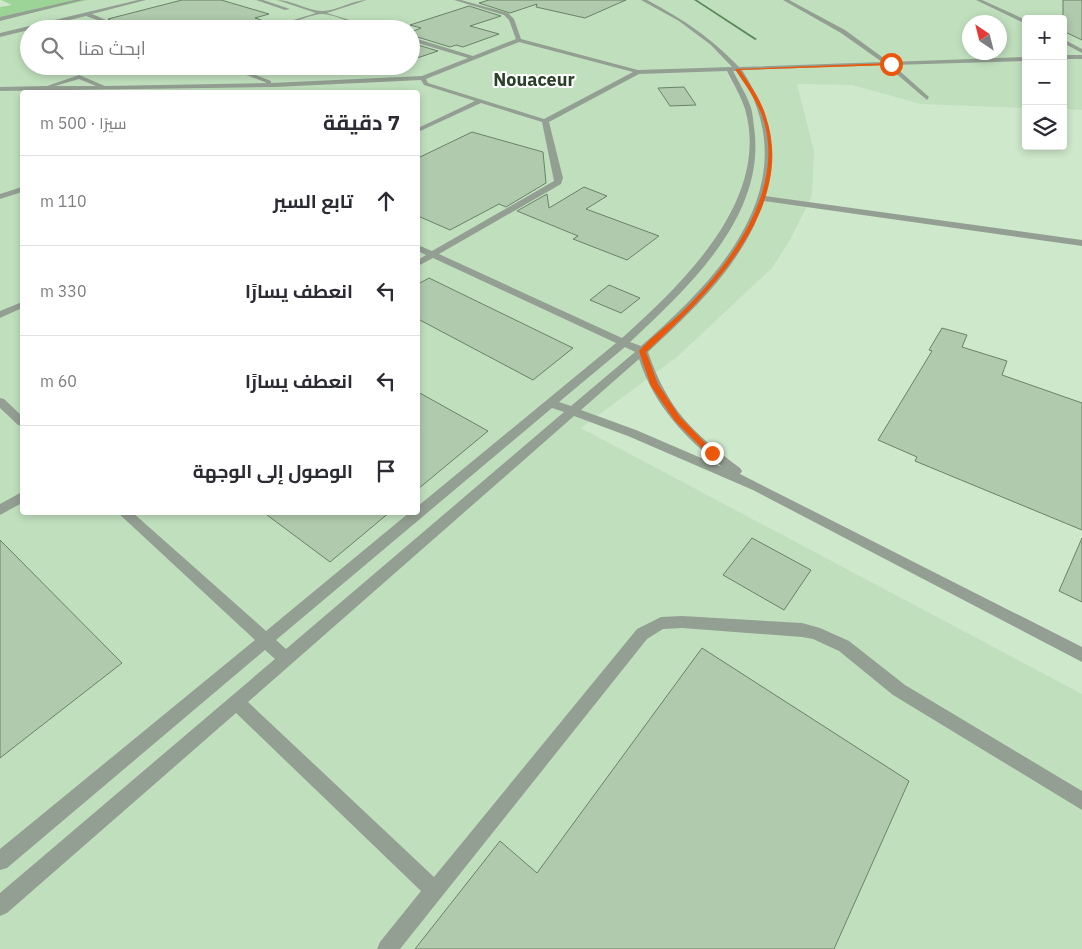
<!DOCTYPE html>
<html lang="ar">
<meta charset="utf-8">
<style>
:root{--surface:#fff;--page:#f7f7f7;--text:#2b2b33;--muted:#7c7c81;--line:#e1e1e2}
body{margin:0;font-family:"IBM Plex Sans",Cairo,sans-serif;background:var(--page);color:var(--text);direction:rtl}
.controls{position:absolute;right:15px;top:15px;display:grid;overflow:hidden;border-radius:5px;box-shadow:0 2px 8px #0003}
.controls button{width:45px;height:45px;display:grid;place-items:center;padding:0;border:0;border-bottom:1px solid var(--line);background:var(--surface);color:var(--text);font:25px sans-serif}
.compass{position:absolute;left:962px;top:15px;width:45px;height:45px;border-radius:50%;background:var(--surface);box-shadow:0 2px 8px #0003;rotate:325deg}
.stop{position:absolute;width:15px;height:15px;margin:-11px;border:4px solid #ea580c;border-radius:50%;background:#fff}
.stop.end{background:#ea580c;border-color:#fff;box-shadow:0 1px 5px #0008}
.list{margin:0;padding:0;list-style:none}
h2{display:flex;justify-content:space-between;align-items:center;height:65px;margin:0;padding:0 20px;font-size:21px}
h2 small{font-size:16px;font-weight:400;color:var(--muted)}
.list li{display:grid;grid-template-columns:32px 1fr auto;gap:15px;align-items:center;box-sizing:border-box;height:90px;padding:0 20px;border-top:1px solid var(--line)}
.list b{display:block;font-size:19px;white-space:nowrap}
.list em{font-size:16px;font-style:normal;color:var(--muted)}
.icon{flex:none;width:28px;height:28px;fill:none;stroke:currentColor;stroke-width:2;stroke-linecap:round;stroke-linejoin:round}
.map{position:relative;flex:none;width:1082px;height:949px;overflow:hidden;direction:ltr}
.search{position:absolute;background:var(--surface);box-shadow:0 2px 8px #0003;left:20px;top:20px;width:400px;height:55px;display:flex;align-items:center;gap:12px;box-sizing:border-box;padding:0 18px;border-radius:28px;color:var(--muted);font-size:19px}
.panel{position:absolute;background:var(--surface);box-shadow:0 2px 8px #0003;left:20px;top:90px;width:400px;height:425px;border-radius:5px;direction:rtl}
.map>svg:first-child{display:block}
.built{fill:#c0e0bd;fill-rule:evenodd}
.green{fill:#9cd397}
.lines{fill:none;stroke-linecap:round;stroke-linejoin:round}
.stream{fill:#5c8959;fill-rule:evenodd}
.building{fill:#b0caad;stroke:#6a8268}
.minor{fill:#949f93;fill-rule:evenodd}
.route{fill:#ea580c}
.labels{text-anchor:middle;stroke-width:4;stroke-linejoin:round;paint-order:stroke}
.far-district-label{font-size:18px;font-weight:bold;fill:#2a4028;stroke:#fff}
</style>
<div class="map">
<svg width="1082" height="949" viewBox="0 0 1082 949">
<rect width="100%" height="100%" fill="#cee8cb"/>
<path class="built" d="M88 0H1082V110L1063 109V19H1026V108L921 104 852 85 797 84 814 151 812 196 790 240 772 268 677 357 581 428 1082 694V949H0V20ZM970 22H1000V52H970ZM29 29H411V66H29ZM22 92H418V512H22Z"/>
<path class="green" d="M1 0H88L0 20V7L12 5Z"/>
<g class="lines">
<path class="stream" d="M694 0H697L757 39 755 40Z"/>
</g>
<path class="building" d="M182 0H221L269 14 255 18 264 21 236 29 222 26 213 29H130L108 19Z
M489 0H626L585 18 536 7 537 4 510 13 479 3Z
M1063 0H1082V40L1063 31Z
M469 6 501 16 470 26 499 34 463 47 456 45 450 47 411 35V32L421 28 410 25Z
M411 43 438 51 411 60Z
M684 87 696 105 670 106 658 88Z
M472 132 543 152 546 183 506 207 499 204 450 230 418 216V158Z
M584 187 607 196 586 209 659 236 627 260 573 239 578 236 517 211 547 194 549 208Z
M429 278 573 348 533 380 418 319V284Z
M609 285 640 298 621 313 590 300Z
M942 328 967 335 962 347 1007 361 1002 375 1082 403V530L915 461 917 457 878 440 932 351 929 350Z
M418 392 488 431 418 489Z
M263 512H390L330 562Z
M752 538 811 570 784 610 723 575Z
M1082 538V602L1059 591Z
M0 540 122 663 0 758Z
M702 648 909 781 834 949H415L500 841 537 873Z"/>
<g class="lines">
<path class="minor" d="M75 0H83L0 21V17Z
M138 0H146L92 14 128 29H121L86 16 0 37V33Z
M256 0H263L290 9 285 10Z
M277 0C292 0 308 11 322 11 337 11 352 0 367 0L327 13 378 29C359 29 337 14 322 14 305 15 284 29 265 29L316 13Z
M454 0H461L508 13 514 19 521 39 638 70 732 67 711 45 679 21 641 0H647C684 20 709 36 739 67L882 62 841 33 783 0H789L845 30 889 62 1026 57V61L893 65 929 97 927 100 886 65 742 70C771 117 778 141 765 196L1082 240V246L764 201C762 209 757 218 754 226 729 277 689 314 648 352 668 410 692 432 740 468L742 471 740 474 1082 647V662L753 490 628 436 574 416 248 702 434 877 637 629 661 617 682 616 802 623 820 628 849 641 905 685 1082 791V810L893 695 839 651 813 639 802 637 682 628 663 629 647 639 400 949H377L380 942 421 891 236 713 7 913 0 916V893L275 659 265 650 7 868 0 870V849L255 640 117 512H132L266 631 410 512H418V506L616 343 433 258 418 266V260L426 255 418 251V245L432 251 554 181 542 122 481 103 418 132V128L475 101 424 85 421 80 276 87 0 91V87L47 86 79 75 105 86 267 83 224 66H233L271 81V83L422 76 468 58 411 41V37L473 56 516 39 509 20 504 15ZM519 42 633 72 544 119 428 83 426 79ZM727 71C733 83 741 96 745 109 771 200 683 283 622 338L439 254 561 184 563 178 549 122 639 74ZM733 71H736C742 80 750 90 754 100 795 201 710 286 641 346L630 342C689 287 767 215 754 127 753 121 753 114 751 108 747 95 739 83 733 71ZM79 79 96 86H55ZM625 347 635 352 571 406 559 402ZM639 359C654 405 684 437 722 467L636 430 581 410ZM552 408 564 412 286 649 276 640Z
M976 0H982L1026 20V24Z
M1063 39 1082 49V53L1063 43Z
M1063 55H1082V59H1063Z
M22 187V192L0 199V194Z
M22 302V308L0 318V311Z
M0 398 4 399 22 416V426L18 425 0 408Z
M22 492V503L0 515V504Z"/>
</g>
<path class="route" d="M891 63 892 65 740 70C750 85 761 99 766 117 797 209 707 296 646 352L658 384 680 417 715 453 709 455 675 421 651 386 639 351C651 337 667 326 681 313 730 265 788 188 762 115 755 98 745 84 735 69Z"/>
<g class="labels">
<g class="far-district-label">
<text x="534" y="86">Nouaceur</text>
</g>
</g>
</svg>
<div class="controls">
<button>+</button>
<button>−</button>
<button><svg class="icon" aria-label="layers" viewBox="0 0 24 24"><path d="M12 4l9 5-9 5-9-5zM3 14l9 5 9-5"/></svg></button>
</div>
<svg class="compass" viewBox="-18 -18 36 36"><path d="M0-13l5 13h-10z" fill="#e53935"/><path d="M0 13l5-13h-10z" fill="#7c7c81"/></svg>
<div class="stop" style="left:891px;top:64px"></div>
<div class="stop end" style="left:712px;top:453px"></div>
<div class="search"><svg class="icon" aria-label="search" viewBox="0 0 24 24"><circle cx="10" cy="10" r="6"/><path d="M15 15l6 6"/></svg>ابحث هنا</div>
<section class="panel">
<h2>7 دقيقة<small>سيرًا · 500 m</small></h2>
<ul class="list">
<li><svg class="icon" aria-label="ahead" viewBox="0 0 24 24"><path d="M12 20V5M6 11l6-6 6 6"/></svg><div><b>تابع السير</b></div><em>110 m</em></li>
<li><svg class="icon" aria-label="left" viewBox="0 0 24 24"><path d="M17 20v-9H6M10 6l-5 5 5 5"/></svg><div><b>انعطف يسارًا</b></div><em>330 m</em></li>
<li><svg class="icon" aria-label="left" viewBox="0 0 24 24"><path d="M17 20v-9H6M10 6l-5 5 5 5"/></svg><div><b>انعطف يسارًا</b></div><em>60 m</em></li>
<li><svg class="icon" aria-label="arrive" viewBox="0 0 24 24"><path d="M6 21V4h12l-3 4 3 4H6"/></svg><div><b>الوصول إلى الوجهة</b></div></li>
</ul>
</section>
</div>
